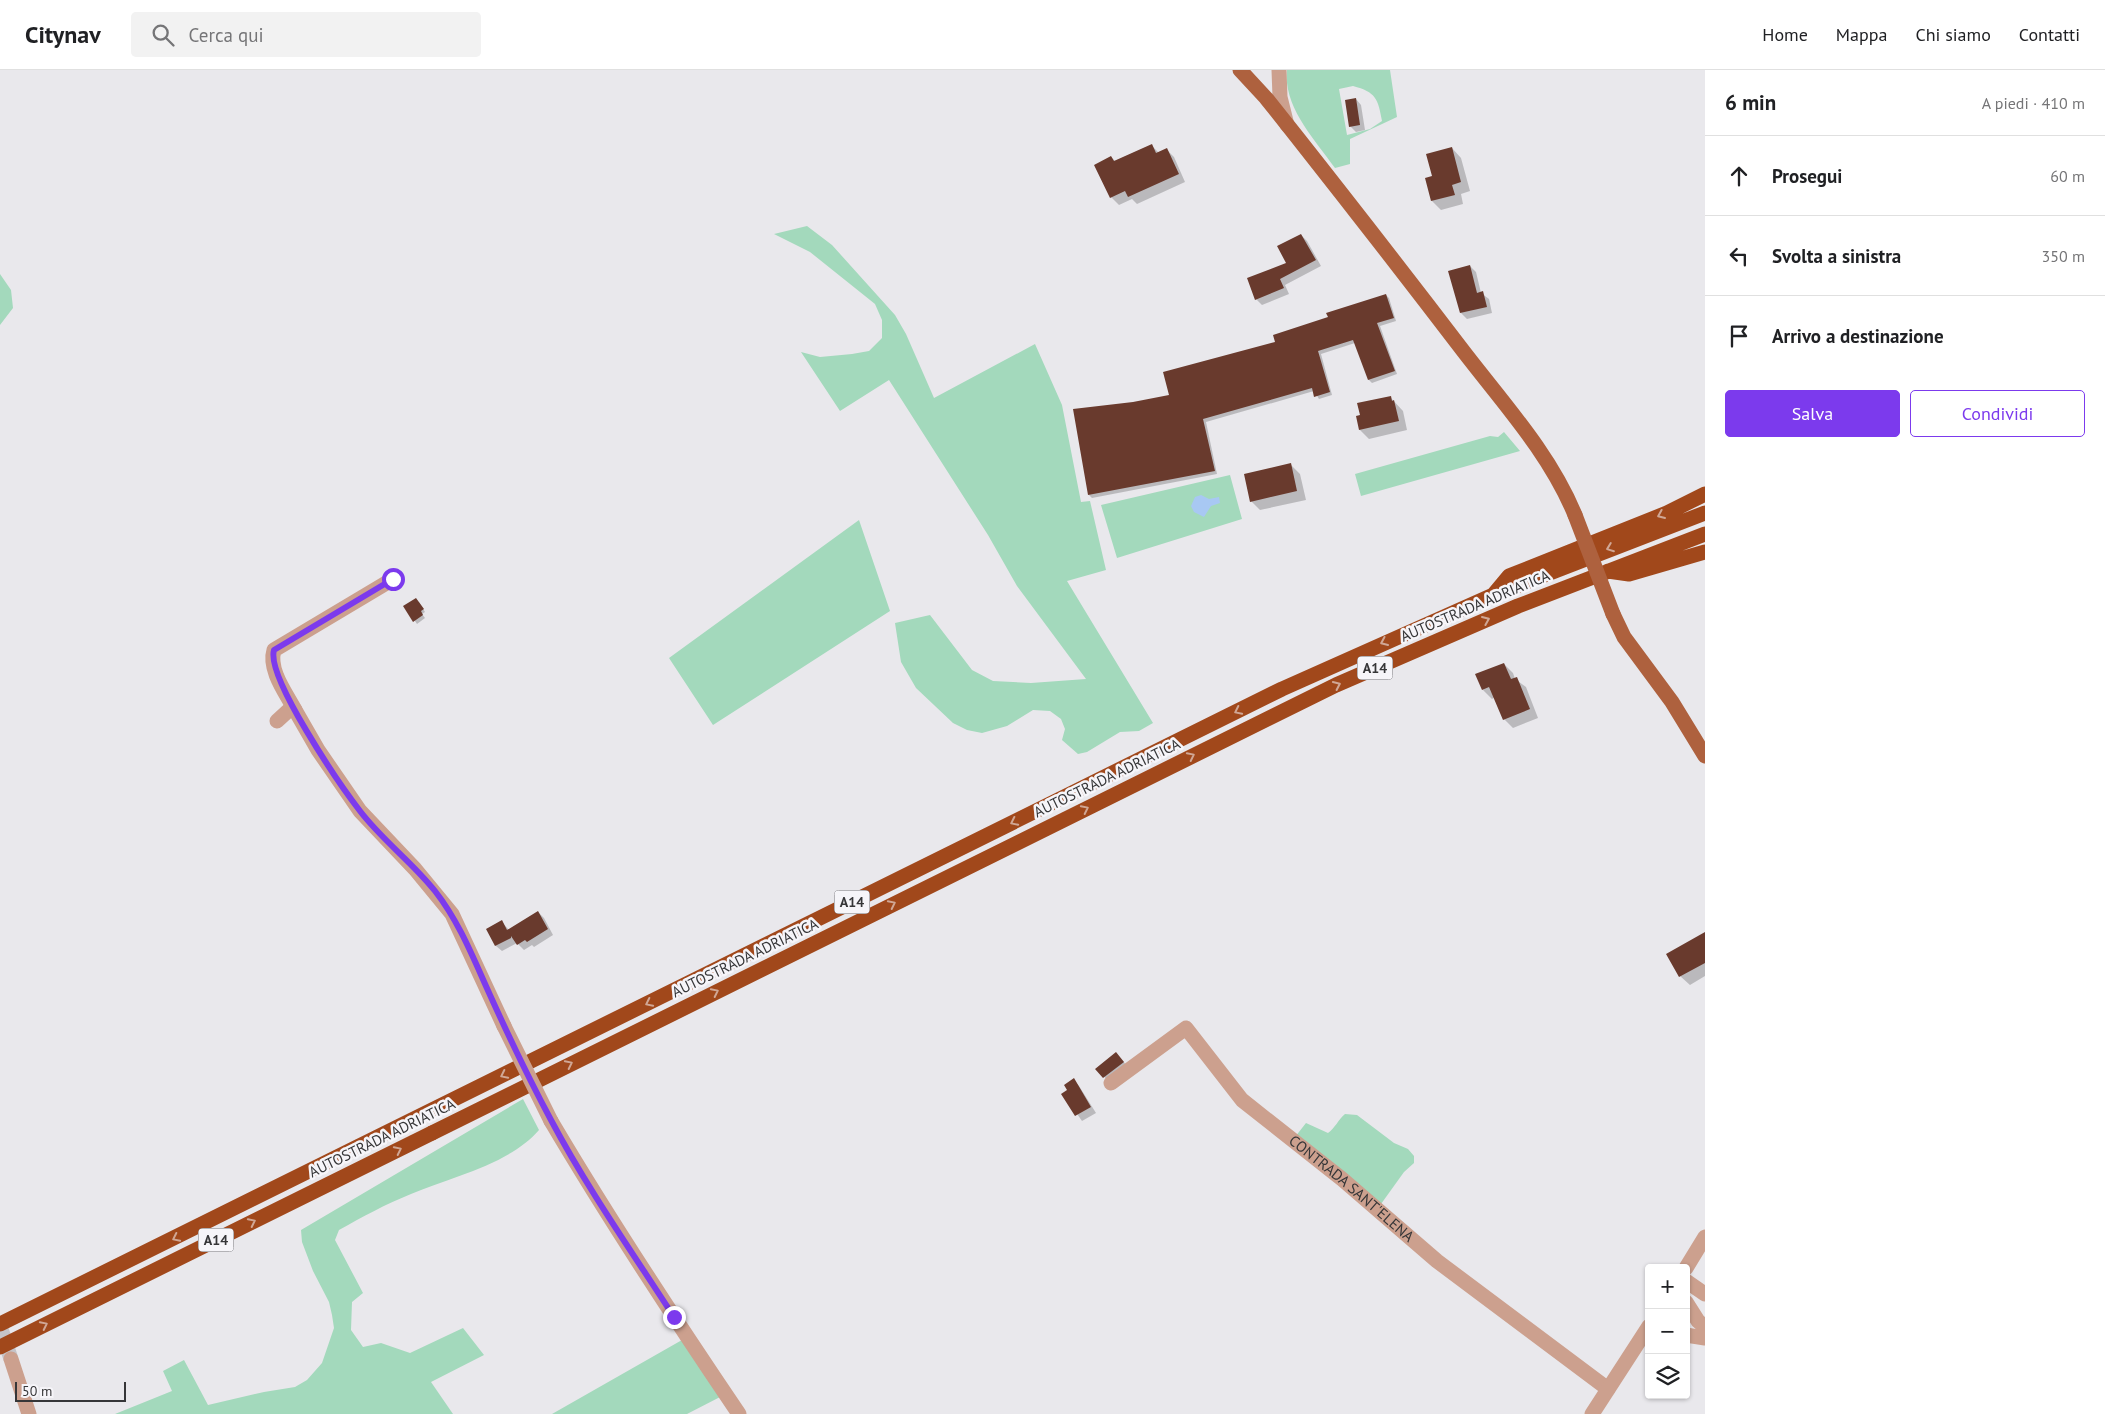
<!DOCTYPE html>
<html lang="it">
<meta charset="utf-8">
<style>
:root{--surface:#fff;--page:#f2f2f2;--text:#202124;--muted:#757577;--line:#e0e0e0;--accent:#7c3aed}
body{margin:0;font-family:"PT Sans",sans-serif;background:var(--page);color:var(--text)}
.controls{position:absolute;right:15px;bottom:15px;display:grid;overflow:hidden;border-radius:5px;box-shadow:0 1px 4px #0004}
.controls button{width:45px;height:45px;display:grid;place-items:center;padding:0;border:0;border-bottom:1px solid var(--line);background:var(--surface);color:var(--text);font:25px sans-serif}
.scale{position:absolute;left:15px;bottom:12px;width:111px;box-sizing:border-box;padding-left:5px;border:2px solid #363638;border-top:0;font-size:14px;line-height:18px;white-space:nowrap;color:#363638;-webkit-text-stroke:4px #f6f5f9;paint-order:stroke}
.stop{position:absolute;width:15px;height:15px;margin:-11px;border:4px solid #7c3aed;border-radius:50%;background:#fff}
.stop.end{background:#7c3aed;border-color:#fff;box-shadow:0 1px 5px #0008}
.list{margin:0;padding:0;list-style:none}
h2{display:flex;justify-content:space-between;align-items:center;height:65px;margin:0;padding:0 20px;font-size:21px}
h2 small{font-size:16px;font-weight:400;color:var(--muted)}
.list li{display:grid;grid-template-columns:32px 1fr auto;gap:15px;align-items:center;box-sizing:border-box;height:80px;padding:0 20px;border-top:1px solid var(--line)}
.list b{display:block;font-size:19px;white-space:nowrap}
.list em{font-size:16px;font-style:normal;color:var(--muted)}
.actions{display:flex;gap:10px;padding:15px 20px}
.actions a{flex:1;padding:11px 0;border:1px solid var(--accent);border-radius:5px;text-align:center;font-size:18px;color:var(--accent)}
.actions .main{background:var(--accent);color:#fff}
.icon{flex:none;width:28px;height:28px;fill:none;stroke:currentColor;stroke-width:2;stroke-linecap:round;stroke-linejoin:round}
.map{position:relative;flex:none;width:1705px;height:1344px;overflow:hidden}
header{display:flex;align-items:center;gap:30px;box-sizing:border-box;height:70px;padding:0 25px;background:var(--surface);border-bottom:1px solid var(--line)}
header strong{font-size:24px}
nav{display:flex;gap:28px;margin-inline-start:auto;font-size:18px}
.search{width:350px;height:45px;background:var(--page);display:flex;align-items:center;gap:12px;box-sizing:border-box;padding:0 18px;border-radius:5px;color:var(--muted);font-size:19px}
main{display:flex}
aside{flex:1;background:var(--surface)}
.map>svg:first-child{display:block}
.green{fill:#a3d9bc;fill-rule:evenodd}
.water{fill:#a8c8f3}
.shadow{fill:#0003}
.building{fill:#693a2d}
.lines{fill:none;stroke-linecap:round;stroke-linejoin:round}
.minor-tunnel{stroke:#c5c4c8;stroke-width:15;stroke-dasharray:15 8;stroke-linecap:butt}
.minor{stroke:#cca08e;stroke-width:15}
.major{stroke:#ae613e;stroke-width:15}
.highway{stroke:#a1481b;stroke-width:15}
.minor-bridge{stroke:#cca08e;stroke-width:15}
.major-bridge{stroke:#ae613e;stroke-width:15}
.highway-bridge{stroke:#a1481b;stroke-width:15}
.oneway{stroke:#d0a795}
.route{stroke:#7c3aed;stroke-width:6}
.labels{text-anchor:middle;stroke-width:5;stroke-linejoin:round;paint-order:stroke}
.shield{fill:#f6f5f9;stroke:#706f72;stroke-width:1}
.shield-label{font-size:14px;font-weight:bold;fill:#363638}
.street-label{font-size:15px;fill:#363638;stroke:#f6f5f9}
</style>
<header>
<strong>Citynav</strong>
<div class="search"><svg class="icon" aria-label="search" viewBox="0 0 24 24"><circle cx="10" cy="10" r="6"/><path d="M15 15l6 6"/></svg>Cerca qui</div>
<nav><a>Home</a><a>Mappa</a><a>Chi siamo</a><a>Contatti</a></nav>
</header>
<main>
<div class="map">
<svg width="1705" height="1344" viewBox="0 0 1705 1344">
<rect width="100%" height="100%" fill="#e9e8ec"/>
<path class="green" d="M1287 0H1390L1397 47 1350 69V94L1335 98C1315 70 1283 37 1287 0ZM1353 16C1376 22 1378 29 1382 51L1370 59 1347 65 1339 19Z
M807 156 832 175 895 245 906 264 934 328 1035 274 1062 335 1081 432 1090 431 1106 500 1067 511 1153 653 1139 661 1120 662 1087 682 1078 684 1062 670 1065 659 1061 649 1050 641 1033 640 1007 656 982 663 967 660 953 653 916 618 901 592 895 553 930 545 972 600 993 611 1031 613 1086 609 1017 516 988 465 889 310 840 341 801 282 820 287 852 284 869 281 882 268V250L875 234 810 182 774 164Z
M0 204 11 220 13 238 0 255Z
M1504 362 1520 381 1361 426 1355 404 1490 366 1498 367Z
M1230 405 1242 449 1117 488 1101 435Z
M859 450 890 541 713 655 669 588Z
M523 1029 539 1060C510 1094 451 1107 411 1124 386 1134 362 1147 339 1160L335 1170 363 1223 352 1232 351 1260 363 1277 381 1273 410 1283 463 1258 484 1285 431 1312 453 1344H115L172 1321 163 1301 184 1290 208 1335 264 1322 295 1317 307 1310 322 1293 334 1258 332 1245 329 1232 313 1201 302 1172 301 1160Z
M1345 1044 1357 1045 1394 1073 1408 1079 1414 1086V1093L1404 1102 1381 1134 1295 1067 1306 1053 1328 1063C1335 1058 1338 1050 1345 1044Z
M682 1270 722 1326 687 1344H552Z"/>
<path class="water" d="M1201 425 1209 429 1219 427 1220 433 1211 436 1204 447 1194 442 1191 436 1195 427Z"/>
<path class="shadow" d="M1356 29 1361 35 1365 60 1356 62 1350 56Z
M1151 75 1159 83 1167 80 1174 87 1185 112 1137 134 1132 129 1119 135 1111 127 1095 96 1111 87 1115 91Z
M1452 78 1461 88 1470 121 1461 124 1463 134 1441 140 1432 131 1434 107Z
M1301 165 1307 171 1321 196 1285 215 1289 224 1262 235 1256 229 1287 194Z
M1470 196 1476 202 1481 223 1489 229 1492 243 1467 249 1461 243Z
M1386 225 1389 228 1396 251 1380 256 1397 304 1372 313 1369 310 1355 273 1321 284 1332 325 1319 329 1314 321 1206 352 1217 404 1092 428 1089 425 1133 333 1170 326 1276 272 1329 248Z
M1390 327 1403 341 1407 360 1369 369 1360 360 1357 347Z
M1291 395 1300 404 1306 430 1260 440 1251 431Z
M419 532 425 542 422 544 425 548 417 554 405 536Z
M1504 594 1513 603 1515 609 1526 617 1538 648 1513 658 1504 649 1495 627 1492 629 1483 620Z
M538 842 544 848 553 865 534 877 532 875 524 880 517 873 502 881 496 876 487 859 501 851 509 860Z
M1705 863V906L1690 915 1680 906Z
M1122 990 1129 998 1110 1013 1097 999Z
M1074 1010 1079 1016 1096 1043 1082 1051 1063 1024 1069 1021Z"/>
<path class="building" d="M1356 28 1360 55 1349 57 1345 30Z
M1152 74 1156 83 1167 78 1179 104 1128 127 1125 121 1110 128 1094 95 1111 86 1114 91Z
M1452 77 1461 112 1452 115 1455 125 1431 131 1425 108 1432 106 1426 84Z
M1301 164 1316 190 1280 209 1284 218 1255 230 1247 208 1286 193 1277 176Z
M1470 195 1477 223 1483 221 1487 237 1460 243 1448 201Z
M1386 224 1394 248 1377 253 1395 301 1368 310 1353 270 1318 281 1330 322 1314 327 1312 318 1203 349 1215 401 1088 425 1073 339 1133 332 1169 325 1163 302 1275 272 1273 265 1328 247 1326 243Z
M1391 326 1392 331 1394 330 1399 351 1359 360 1356 346 1360 345 1357 333Z
M1291 393 1297 421 1250 432 1244 404Z
M416 528 424 539 421 541 423 545 413 552 403 536Z
M1504 593 1511 609 1517 607 1530 639 1503 650 1489 617 1482 620 1475 604Z
M538 841 548 859 527 872 525 870 517 875 511 866V868L495 876 486 859 502 850 507 860Z
M1705 862V893L1679 907 1666 884Z
M1116 982 1124 992 1103 1008 1095 999Z
M1074 1008 1091 1037 1075 1046 1061 1024 1067 1020 1064 1015Z"/>
<g class="lines">
<path class="minor-tunnel" d="M0 1256 11 1289"/>
<g class="minor">
<path d="M1279 0 1280 27 1287 55"/>
<path d="M295 640C286 623 268 600 274 580L393 509"/>
<path d="M277 651 289 640H295L318 680 360 741 415 799 452 844 504 956"/>
<path id="s1" d="M1111 1013 1186 958 1242 1030 1342 1109 1437 1191 1608 1319"/>
<path d="M551 1051C610 1151 674 1248 739 1344"/>
<path d="M1686 1198 1705 1167"/>
<path d="M1686 1211 1705 1224"/>
<path d="M1686 1232 1698 1251 1705 1257"/>
<path d="M1686 1265 1705 1268"/>
<path d="M11 1289 29 1344"/>
<path d="M1592 1344 1649 1256"/>
</g>
<path class="major" d="M1240 0 1266 28 1297 67C1353 138 1409 210 1464 282 1504 334 1550 384 1575 445
M1613 544 1624 567 1672 632 1705 686"/>
<path class="highway" d="M1608 501 1629 504 1705 482
M1494 524 1509 506 1667 443 1705 424
M432 1063 1336 615 1518 536 1705 464
M0 1254 1282 619 1493 525 1705 443"/>
<path class="minor-bridge" d="M504 956 551 1051"/>
<path class="major-bridge" d="M1575 445 1613 544"/>
<path class="highway-bridge" d="M0 1277 432 1063"/>
</g>
<defs><path id="oneway-chevron" d="M-2-3.5L2.5 0L-2 3.5" fill="none" stroke-width="1.6" stroke-linecap="round" stroke-linejoin="round" transform="scale(1.25)"/></defs>
<g class="oneway">
<use href="#oneway-chevron" transform="translate(1661 445) rotate(157)"/>
<use href="#oneway-chevron" transform="translate(1610 478) rotate(159)"/>
<use href="#oneway-chevron" transform="translate(1486 550) rotate(-23)"/>
<use href="#oneway-chevron" transform="translate(1384 572) rotate(156)"/>
<use href="#oneway-chevron" transform="translate(1337 615) rotate(-25)"/>
<use href="#oneway-chevron" transform="translate(1238 641) rotate(154)"/>
<use href="#oneway-chevron" transform="translate(1191 686) rotate(-26)"/>
<use href="#oneway-chevron" transform="translate(1085 739) rotate(-26)"/>
<use href="#oneway-chevron" transform="translate(1014 752) rotate(154)"/>
<use href="#oneway-chevron" transform="translate(892 834) rotate(-26)"/>
<use href="#oneway-chevron" transform="translate(715 922) rotate(-26)"/>
<use href="#oneway-chevron" transform="translate(649 933) rotate(154)"/>
<use href="#oneway-chevron" transform="translate(569 994) rotate(-26)"/>
<use href="#oneway-chevron" transform="translate(504 1005) rotate(154)"/>
<use href="#oneway-chevron" transform="translate(398 1080) rotate(-26)"/>
<use href="#oneway-chevron" transform="translate(252 1152) rotate(-26)"/>
<use href="#oneway-chevron" transform="translate(176 1168) rotate(154)"/>
<use href="#oneway-chevron" transform="translate(44 1255) rotate(-26)"/>
</g>
<g class="lines">
<path class="route" d="M393 509 274 580C266 607 340 715 360 741 382 770 412 792 435 821 460 853 474 890 490 925 509 967 529 1009 551 1050 587 1118 632 1182 674 1247"/>
</g>
<g class="labels">
<g class="shield">
<rect x="1357.5" y="586.5" width="35" height="23" rx="4"/>
<rect x="834.5" y="820.5" width="35" height="23" rx="4"/>
<rect x="198.5" y="1158.5" width="35" height="23" rx="4"/>
</g>
<g class="shield-label">
<text x="1375" y="603">A14</text>
<text x="852" y="837">A14</text>
<text x="216" y="1175">A14</text>
</g>
<g class="street-label">
<text transform="translate(1475 536) rotate(-23)" y="5">AUTOSTRADA ADRIATICA</text>
<text transform="translate(1107 708) rotate(-26)" y="5">AUTOSTRADA ADRIATICA</text>
<text transform="translate(745 888) rotate(-26)" y="5">AUTOSTRADA ADRIATICA</text>
<text transform="translate(382 1068) rotate(-26)" y="5">AUTOSTRADA ADRIATICA</text>
<text dy="5" stroke="none"><textPath href="#s1" startOffset="325">CONTRADA SANT'ELENA</textPath></text>
</g>
</g>
</svg>
<div class="controls">
<button>+</button>
<button>−</button>
<button><svg class="icon" aria-label="layers" viewBox="0 0 24 24"><path d="M12 4l9 5-9 5-9-5zM3 14l9 5 9-5"/></svg></button>
</div>
<div class="scale">50 m</div>
<div class="stop" style="left:393px;top:509px"></div>
<div class="stop end" style="left:674px;top:1247px"></div>
</div>
<aside>
<h2>6 min<small>A piedi · 410 m</small></h2>
<ul class="list">
<li><svg class="icon" aria-label="ahead" viewBox="0 0 24 24"><path d="M12 20V5M6 11l6-6 6 6"/></svg><div><b>Prosegui</b></div><em>60 m</em></li>
<li><svg class="icon" aria-label="left" viewBox="0 0 24 24"><path d="M17 20v-9H6M10 6l-5 5 5 5"/></svg><div><b>Svolta a sinistra</b></div><em>350 m</em></li>
<li><svg class="icon" aria-label="arrive" viewBox="0 0 24 24"><path d="M6 21V4h12l-3 4 3 4H6"/></svg><div><b>Arrivo a destinazione</b></div></li>
</ul>
<div class="actions"><a class="main">Salva</a><a>Condividi</a></div>
</aside>
</main>
